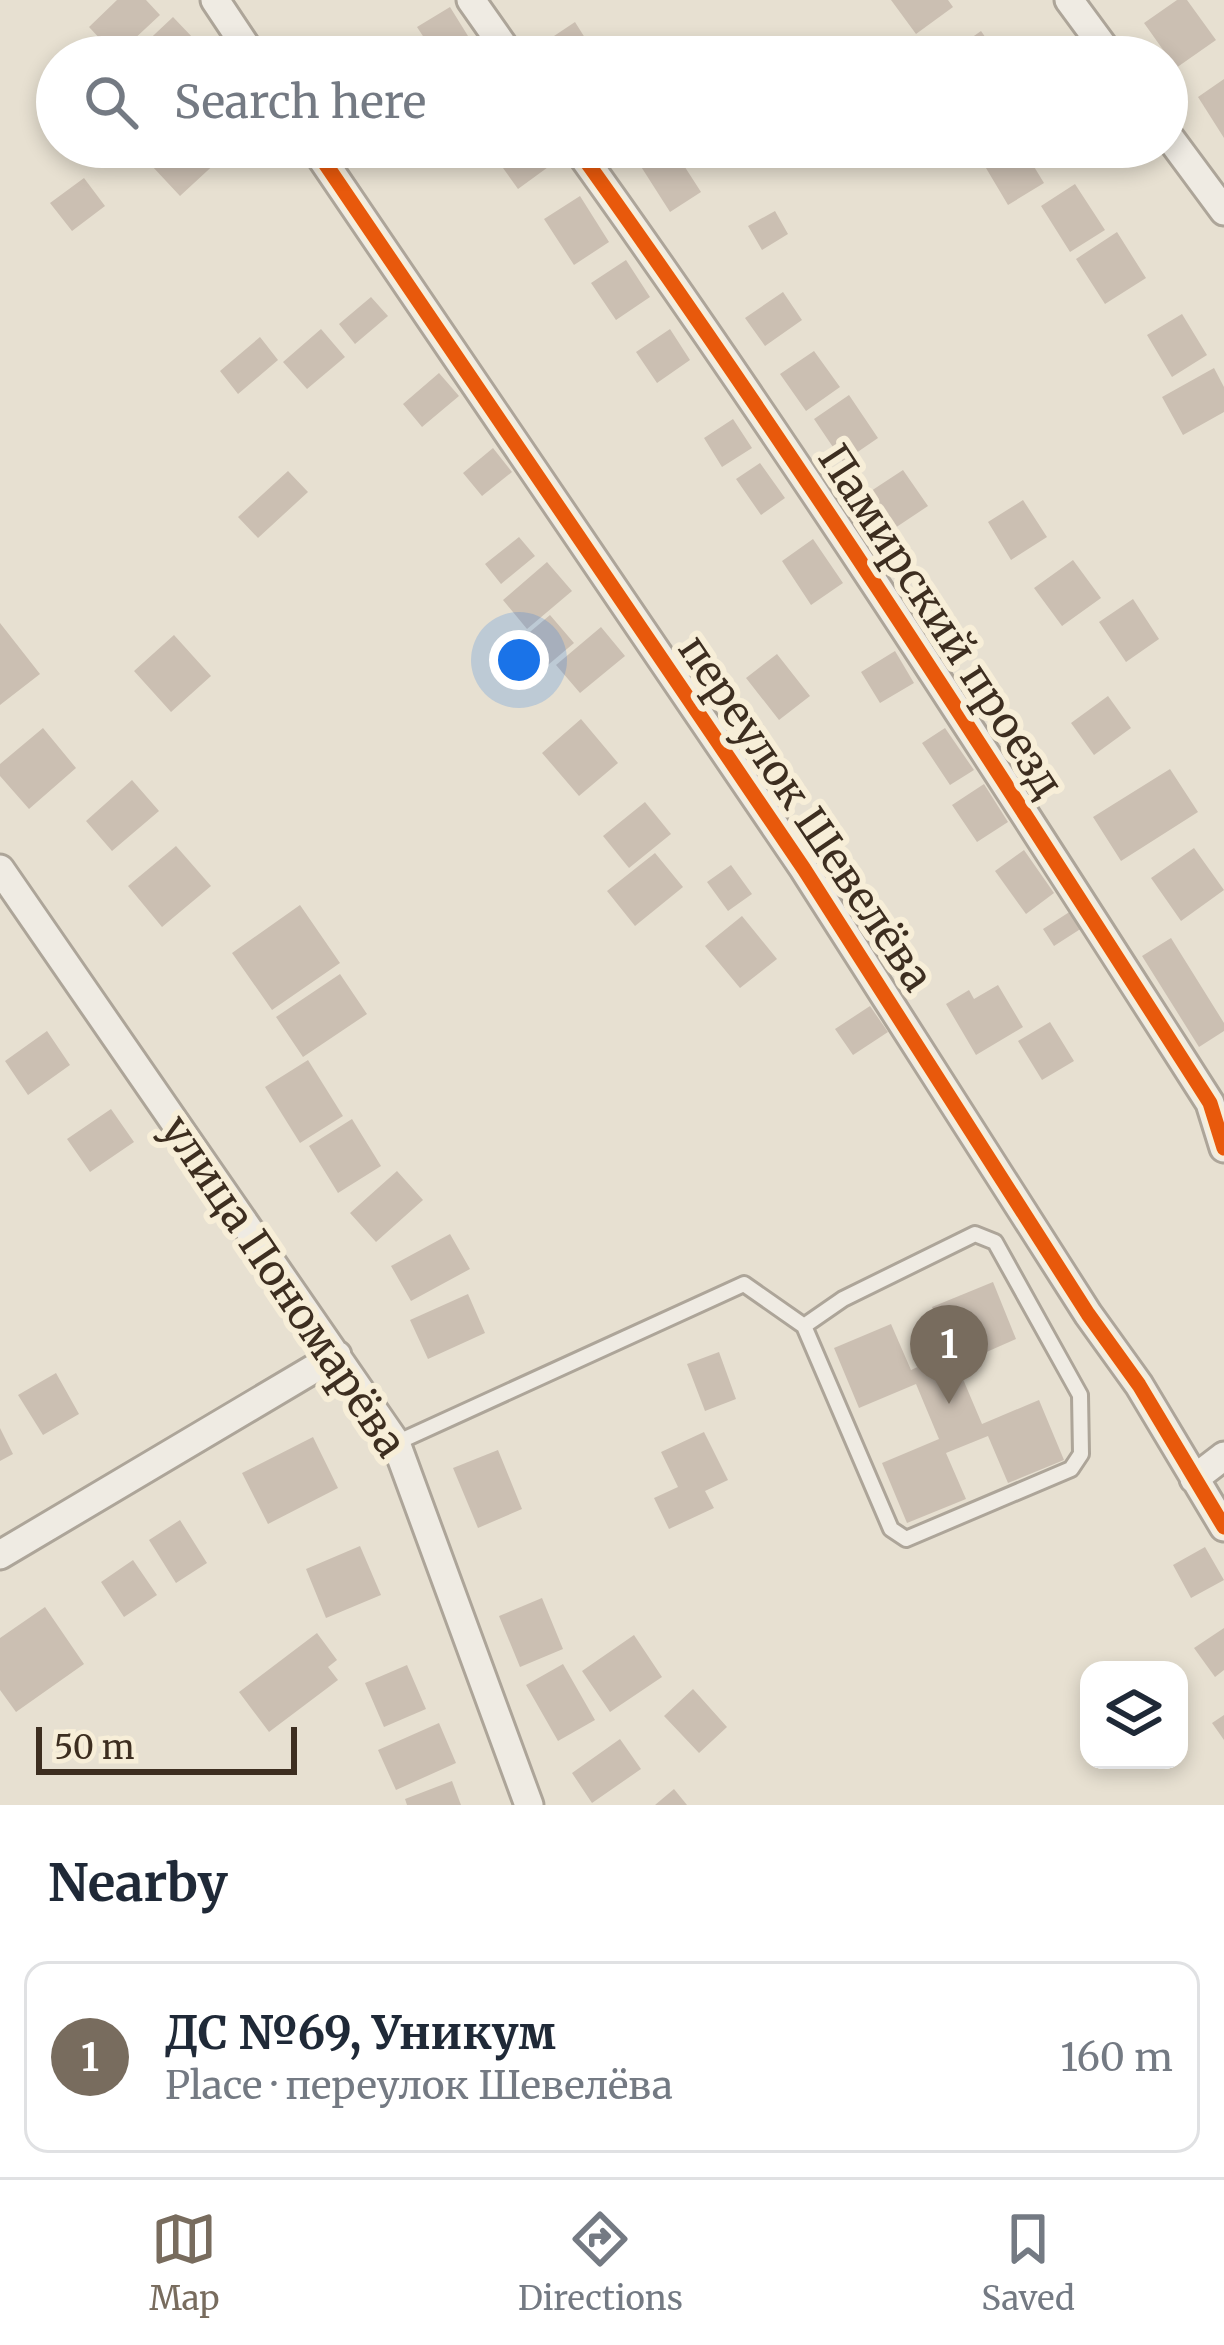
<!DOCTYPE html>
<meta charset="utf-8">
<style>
:root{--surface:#fff;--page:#f2f2f3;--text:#1f2937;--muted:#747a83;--line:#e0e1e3;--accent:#786c5e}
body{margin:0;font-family:Merriweather,serif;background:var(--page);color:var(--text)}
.controls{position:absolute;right:36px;bottom:36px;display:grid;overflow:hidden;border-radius:24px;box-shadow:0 6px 18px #0003}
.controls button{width:108px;height:108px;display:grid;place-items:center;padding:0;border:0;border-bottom:3px solid var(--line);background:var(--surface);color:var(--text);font:60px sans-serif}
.scale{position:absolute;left:36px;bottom:30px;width:261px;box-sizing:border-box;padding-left:12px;border:6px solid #3d2e20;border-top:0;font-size:33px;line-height:42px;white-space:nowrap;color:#3d2e20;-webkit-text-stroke:9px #f7eed8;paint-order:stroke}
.you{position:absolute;left:519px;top:660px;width:42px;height:42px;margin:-30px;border:9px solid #fff;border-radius:50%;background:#1a73e8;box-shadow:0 0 0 18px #1a73e833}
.badge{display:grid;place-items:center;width:78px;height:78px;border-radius:50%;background:var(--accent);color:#fff;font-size:39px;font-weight:700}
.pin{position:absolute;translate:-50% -99px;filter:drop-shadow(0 3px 6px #0008)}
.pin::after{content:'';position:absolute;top:63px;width:42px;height:36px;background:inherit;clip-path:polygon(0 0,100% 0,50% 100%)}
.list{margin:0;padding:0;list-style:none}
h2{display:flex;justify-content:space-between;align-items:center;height:156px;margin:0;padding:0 48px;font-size:51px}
h2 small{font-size:39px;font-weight:400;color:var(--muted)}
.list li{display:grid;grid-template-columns:78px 1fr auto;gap:36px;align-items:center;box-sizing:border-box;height:192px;margin:0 24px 24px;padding:0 24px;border:3px solid var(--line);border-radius:24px}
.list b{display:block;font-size:45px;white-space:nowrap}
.list p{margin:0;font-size:39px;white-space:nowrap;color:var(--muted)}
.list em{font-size:39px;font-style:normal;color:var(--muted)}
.icon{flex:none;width:66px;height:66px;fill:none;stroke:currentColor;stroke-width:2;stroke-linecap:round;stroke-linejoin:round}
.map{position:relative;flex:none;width:1224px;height:1805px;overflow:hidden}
.search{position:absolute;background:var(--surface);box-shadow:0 6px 18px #0003;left:36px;right:36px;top:36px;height:132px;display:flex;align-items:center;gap:30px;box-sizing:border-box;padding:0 42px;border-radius:66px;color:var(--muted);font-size:45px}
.sheet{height:372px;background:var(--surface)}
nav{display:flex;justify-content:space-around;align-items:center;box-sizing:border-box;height:168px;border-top:3px solid var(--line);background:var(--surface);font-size:33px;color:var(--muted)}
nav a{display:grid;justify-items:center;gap:6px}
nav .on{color:var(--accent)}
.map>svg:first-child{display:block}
.building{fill:#cbbfb2}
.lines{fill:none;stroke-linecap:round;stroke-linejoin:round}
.lane-casing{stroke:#ada599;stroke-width:20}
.street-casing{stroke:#ada599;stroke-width:33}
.lane{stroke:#efebe3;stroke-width:14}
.street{stroke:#efebe3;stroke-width:27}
.cycleway-casing{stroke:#f7eed8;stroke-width:22}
.cycleway{stroke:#e8590c;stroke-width:15}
.labels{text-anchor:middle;stroke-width:12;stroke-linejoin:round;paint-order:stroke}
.street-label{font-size:42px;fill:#3d2e20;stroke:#f7eed8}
</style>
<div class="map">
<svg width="1224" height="1805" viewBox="0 0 1224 1805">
<rect width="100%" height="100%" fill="#e7e0d1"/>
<path class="building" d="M117 0H146L160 15 116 56 89 27Z
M891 0H948L953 7 916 34Z
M1177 0H1187L1216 40 1176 68 1144 23Z
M450 7 468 36 436 56 417 27Z
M173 17 194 39 176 57H144L138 50Z
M575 22 597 57H563L551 38Z
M981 31 999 57H944Z
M1224 79V138L1198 97Z
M172 147H233L180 196 152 166Z
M517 147H544L555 162 518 189 498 161Z
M668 147H672L701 192 670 212 640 165Z
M1009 147H1022L1044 183 1008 205 983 163Z
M84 178 105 206 72 231 50 203Z
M1075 184 1105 230 1070 252 1041 206Z
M580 196 609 242 574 265 544 219Z
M775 211 788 234 762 250 748 226Z
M1117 232 1146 278 1105 304 1076 259Z
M626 260 650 297 616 320 591 283Z
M783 292 802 320 765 346 745 318Z
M371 297 388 316 355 344 339 324Z
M1182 314 1207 355 1172 377 1147 335Z
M321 329 345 357 307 389 283 362Z
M670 329 690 360 657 383 636 352Z
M260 337 278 360 238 394 220 371Z
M814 351 840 387 806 411 780 374Z
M1214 368 1224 387V412L1183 435 1162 397Z
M439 373 459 396 422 427 403 404Z
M849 395 878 438 843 462 814 419Z
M733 419 752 448 722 467 704 438Z
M493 448 512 472 482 496 463 473Z
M760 463 785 498 761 515 736 479Z
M903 470 928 506 895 528 871 491Z
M288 471 308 492 258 538 238 517Z
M1023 500 1047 537 1011 560 988 522Z
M519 537 535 556 501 584 485 564Z
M813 539 843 583 811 605 782 561Z
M1073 560 1101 598 1062 626 1034 588Z
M547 562 572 591 527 629 503 600Z
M1133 599 1159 639 1126 662 1099 622Z
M550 615 574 643 529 681 505 653Z
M0 623 40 674 0 705Z
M601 627 625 656 580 693 556 665Z
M174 635 211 676 171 712 134 671Z
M895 651 914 683 880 703 861 672Z
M777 654 810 696 779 720 746 678Z
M1108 696 1131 728 1094 755 1071 723Z
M581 719 618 763 579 796 542 753Z
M43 728 76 768 29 809 0 776V764Z
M945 728 974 770 950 785 922 743Z
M1170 769 1198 812 1121 861 1093 817Z
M132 780 159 811 112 851 86 821Z
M984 784 1008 822 977 842 952 805Z
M645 802 671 834 629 868 603 836Z
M176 846 211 886 162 927 128 886Z
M1194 848 1224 890 1181 921 1151 878Z
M1024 850 1054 893 1026 914 995 871Z
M655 853 683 887 635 926 607 891Z
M731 865 752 894 728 911 707 882Z
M300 905 340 963 272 1010 232 953Z
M1071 911 1082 928 1054 946 1043 929Z
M742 916 777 959 740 988 705 946Z
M1171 938 1224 1023V1031L1199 1047 1142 956Z
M340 974 367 1014 303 1057 276 1017Z
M998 985 1023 1027 976 1055 946 1004 969 990 974 999Z
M870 1006 888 1032 853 1055 835 1029Z
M1050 1022 1074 1061 1042 1080 1018 1041Z
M47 1031 70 1065 28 1095 5 1061Z
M308 1060 343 1116 300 1143 265 1087Z
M111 1109 134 1142 90 1172 67 1139Z
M352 1119 381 1166 338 1193 309 1146Z
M397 1171 423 1200 376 1242 350 1213Z
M450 1234 470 1269 411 1301 391 1266Z
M993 1282 1016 1339 957 1365 982 1424 1039 1400 1064 1460 1008 1483 988 1436 946 1453 966 1499 907 1523 882 1463 939 1439 916 1384 859 1408 834 1348 891 1324 911 1370 951 1352 932 1307Z
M468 1294 485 1333 428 1359 410 1320Z
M719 1352 736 1399 705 1411 687 1364Z
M56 1373 79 1414 43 1435 18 1395Z
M0 1428 13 1454 0 1461Z
M704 1432 728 1480 705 1491 714 1508 669 1529 654 1498 678 1487 661 1452Z
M313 1437 338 1488 268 1524 242 1473Z
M498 1450 522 1509 478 1528 453 1468Z
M180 1520 207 1563 176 1583 149 1540Z
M360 1546 381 1595 326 1618 306 1569Z
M1205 1547 1224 1580 1191 1598 1173 1565Z
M133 1560 157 1595 124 1617 101 1582Z
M542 1598 563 1649 520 1667 499 1616Z
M45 1607 84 1664 16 1712 0 1690V1638Z
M1224 1628V1670L1215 1677 1194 1648Z
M317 1633 337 1660 328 1667 338 1680 269 1732 239 1692Z
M634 1635 662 1677 610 1712 582 1671Z
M563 1664 595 1720 558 1741 526 1685Z
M407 1665 426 1709 384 1727 365 1683Z
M693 1689 727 1727 699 1753 664 1716Z
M1224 1715V1740L1212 1723Z
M439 1723 456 1763 396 1790 378 1750Z
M620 1739 641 1769 592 1803 572 1773Z
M452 1781 461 1805H407L405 1799Z
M674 1789 687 1805H655Z"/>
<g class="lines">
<g class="lane-casing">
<path id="lane" d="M396 1443 744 1284 804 1326 891 1529 906 1539 1071 1469 1081 1454 1080 1395 995 1242 975 1234 843 1299 804 1326"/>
</g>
<g class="street-casing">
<path id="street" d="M215 0 253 57
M471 0 511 57
M1069 0 1111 57
M1167 134 1224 211
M314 147 804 869 1088 1314 1139 1385 1224 1527
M576 147C799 458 1004 781 1210 1103L1224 1148
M0 869 396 1443 529 1805
M1194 1479 1224 1456
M0 1555 337 1355"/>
</g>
<use href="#lane" class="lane"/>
<use href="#street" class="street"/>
<g class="cycleway-casing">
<path id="cycleway" d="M314 147 804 869 1088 1314 1139 1385 1224 1527
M576 147C799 458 1004 781 1210 1103L1224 1148"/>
</g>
<use href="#cycleway" class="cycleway"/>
</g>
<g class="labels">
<g class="street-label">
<text transform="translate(941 621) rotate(57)" y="15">Памирский проезд</text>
<text transform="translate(806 813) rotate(56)" y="15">переулок Шевелёва</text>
<text transform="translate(284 1286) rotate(56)" y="15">улица Пономарёва</text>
</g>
</g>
</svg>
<div class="controls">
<button><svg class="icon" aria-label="layers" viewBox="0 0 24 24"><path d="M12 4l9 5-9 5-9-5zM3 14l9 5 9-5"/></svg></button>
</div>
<div class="scale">50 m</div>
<div class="you"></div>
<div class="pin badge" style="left:949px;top:1404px">1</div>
<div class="search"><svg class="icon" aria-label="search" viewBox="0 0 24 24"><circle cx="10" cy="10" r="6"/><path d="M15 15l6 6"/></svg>Search here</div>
</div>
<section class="sheet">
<h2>Nearby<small></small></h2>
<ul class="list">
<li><span class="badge">1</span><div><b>ДС №69, Уникум</b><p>Place · переулок Шевелёва</p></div><em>160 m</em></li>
</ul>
</section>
<nav>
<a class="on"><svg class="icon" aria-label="map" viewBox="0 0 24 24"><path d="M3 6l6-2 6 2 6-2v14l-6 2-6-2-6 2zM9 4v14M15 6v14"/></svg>Map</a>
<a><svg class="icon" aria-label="directions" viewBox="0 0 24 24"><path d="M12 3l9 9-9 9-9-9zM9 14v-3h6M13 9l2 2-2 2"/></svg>Directions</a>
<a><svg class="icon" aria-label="saved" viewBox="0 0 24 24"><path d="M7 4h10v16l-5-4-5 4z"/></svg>Saved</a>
</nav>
